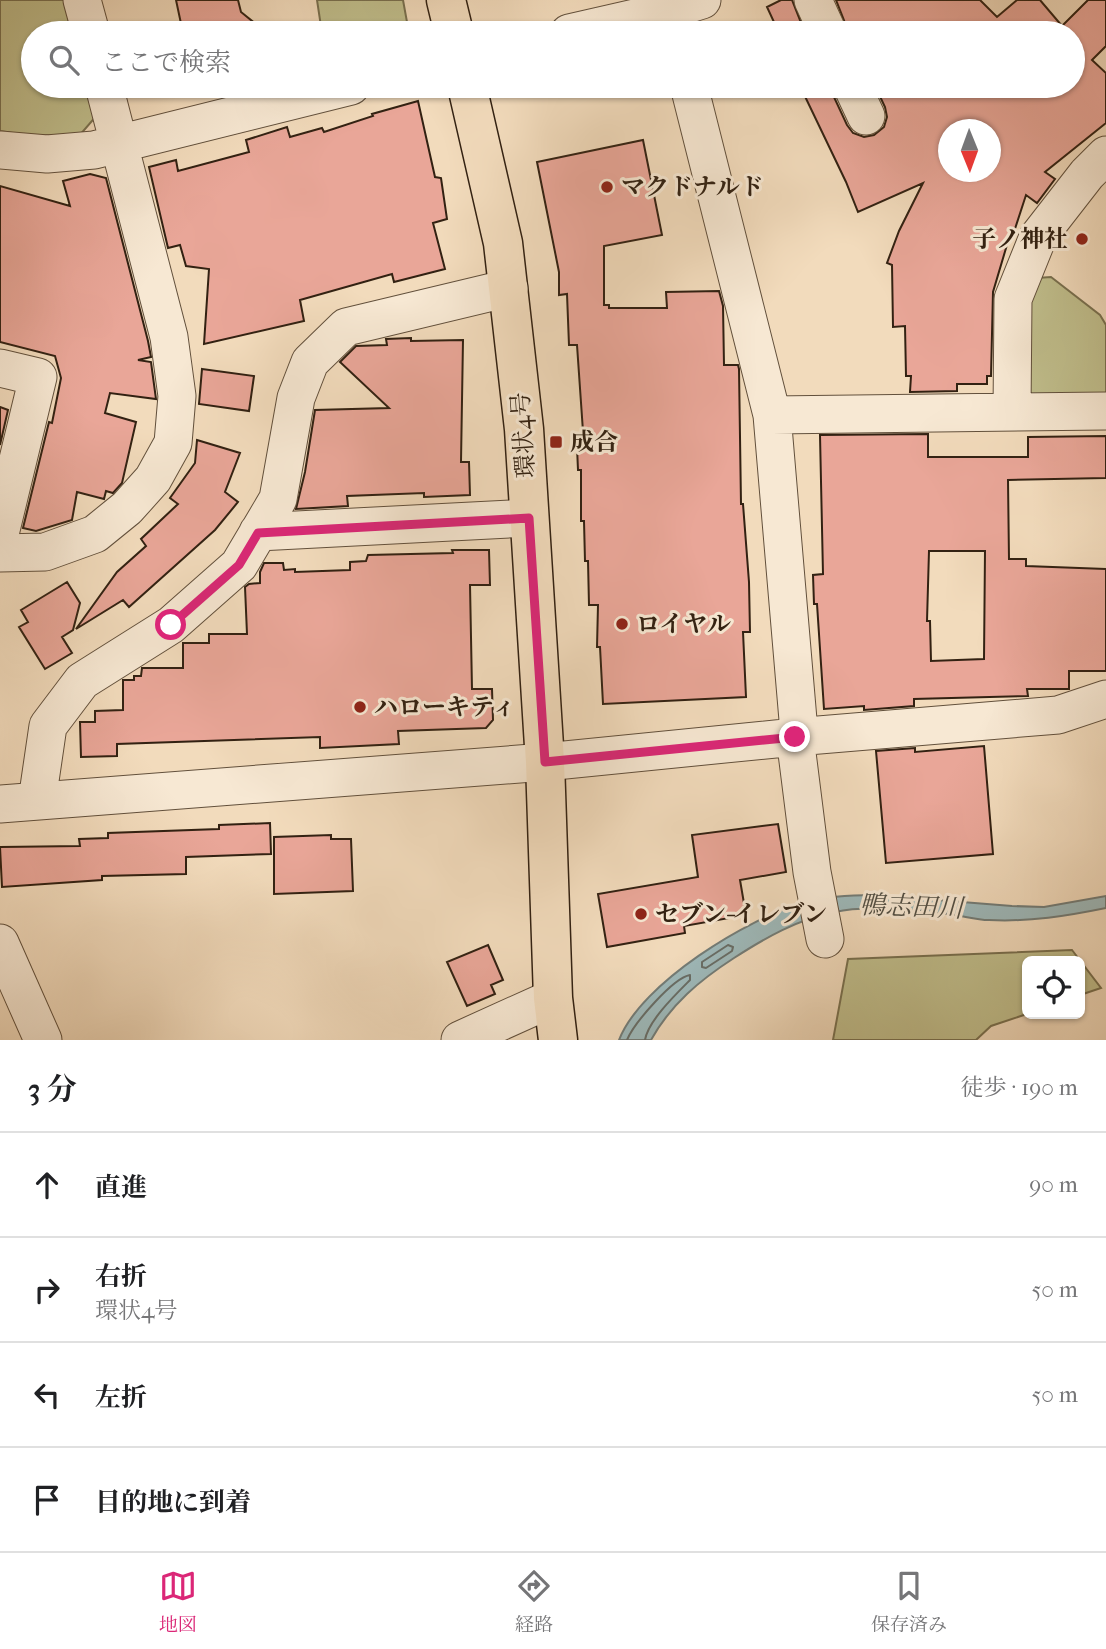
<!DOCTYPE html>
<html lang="ja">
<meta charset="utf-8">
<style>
:root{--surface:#fff;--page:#f2f2f2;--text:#202124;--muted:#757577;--line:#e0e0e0;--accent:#db2777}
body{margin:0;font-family:"IM FELL French Canon","Noto Serif JP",serif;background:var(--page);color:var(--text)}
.controls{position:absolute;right:21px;bottom:21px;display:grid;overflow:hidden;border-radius:10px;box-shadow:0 2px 5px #0004}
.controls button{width:63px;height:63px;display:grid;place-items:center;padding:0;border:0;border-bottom:2px solid var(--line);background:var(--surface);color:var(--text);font:35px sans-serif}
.compass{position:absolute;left:938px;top:119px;width:63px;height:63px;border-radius:50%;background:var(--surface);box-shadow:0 2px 5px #0004;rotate:179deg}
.stop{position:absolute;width:21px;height:21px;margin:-16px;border:5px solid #db2777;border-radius:50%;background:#fff}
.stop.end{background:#db2777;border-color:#fff;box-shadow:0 2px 7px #0008}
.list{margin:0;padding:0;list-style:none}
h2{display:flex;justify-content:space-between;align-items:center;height:91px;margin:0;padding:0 28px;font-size:30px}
h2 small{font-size:23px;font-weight:400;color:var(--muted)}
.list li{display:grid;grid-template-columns:46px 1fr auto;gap:21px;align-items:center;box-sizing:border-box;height:105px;padding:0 28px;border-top:2px solid var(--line)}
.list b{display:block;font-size:26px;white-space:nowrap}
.list p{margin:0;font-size:23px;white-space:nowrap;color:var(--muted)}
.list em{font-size:23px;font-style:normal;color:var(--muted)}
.icon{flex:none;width:38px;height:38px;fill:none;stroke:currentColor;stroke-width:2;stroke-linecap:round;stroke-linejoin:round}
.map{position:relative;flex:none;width:1106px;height:1040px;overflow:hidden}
.search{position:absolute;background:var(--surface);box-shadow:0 2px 5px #0004;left:21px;right:21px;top:21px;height:77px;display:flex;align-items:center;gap:18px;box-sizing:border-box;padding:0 24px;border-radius:38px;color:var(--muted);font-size:26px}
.sheet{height:511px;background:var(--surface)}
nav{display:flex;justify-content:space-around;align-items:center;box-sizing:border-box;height:98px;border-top:2px solid var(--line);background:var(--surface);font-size:19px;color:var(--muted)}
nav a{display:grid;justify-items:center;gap:4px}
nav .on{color:var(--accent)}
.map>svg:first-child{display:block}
.green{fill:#c0be8c;stroke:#79704f;stroke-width:2}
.water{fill:#9eb9ba;stroke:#737c77;stroke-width:2}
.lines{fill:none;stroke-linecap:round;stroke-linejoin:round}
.shore{stroke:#686d66;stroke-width:2}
.building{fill:#e9a698;stroke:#322112;stroke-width:2;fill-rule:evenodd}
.minor-casing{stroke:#62503c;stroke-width:39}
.major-casing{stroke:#322112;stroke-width:41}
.minor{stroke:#f7e8d3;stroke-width:37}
.major{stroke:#f2dbbc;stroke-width:38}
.route{stroke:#db2777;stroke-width:9}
.poi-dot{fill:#8f2418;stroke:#f7e8d3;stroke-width:2.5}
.labels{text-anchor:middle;stroke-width:6;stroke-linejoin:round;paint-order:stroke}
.poi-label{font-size:24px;font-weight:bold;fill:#322112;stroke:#f7e8d3;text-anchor:start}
.street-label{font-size:24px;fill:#322112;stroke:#f7e8d3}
.water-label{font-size:26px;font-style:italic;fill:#524f44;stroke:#f7e8d3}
</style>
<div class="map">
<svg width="1106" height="1040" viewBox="0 0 1106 1040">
<rect width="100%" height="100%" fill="#f2dbbc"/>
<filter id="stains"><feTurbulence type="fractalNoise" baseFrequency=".00286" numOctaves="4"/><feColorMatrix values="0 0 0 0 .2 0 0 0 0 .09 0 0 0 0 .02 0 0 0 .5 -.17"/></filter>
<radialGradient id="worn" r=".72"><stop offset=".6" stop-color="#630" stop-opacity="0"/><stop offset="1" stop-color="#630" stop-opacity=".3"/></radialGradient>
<path class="green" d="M0 0H67L76 33H33V86H90L98 114 79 136 25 135 0 131Z
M317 0H403L409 33H322Z
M1051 277 1100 315 1106 325V396L1026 399 1027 310 1037 278Z
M1072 950 1101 988 1080 995V961H1027V1014L991 1026 976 1040H833L848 959Z"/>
<path class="water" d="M874 895 1012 906 1044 907 1106 896V908C1067 916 1030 922 989 920 975 920 961 915 947 914 915 910 866 905 835 912 798 919 765 938 734 958 700 980 671 1004 651 1040H619C641 983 748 918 805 902 828 896 850 895 874 895Z"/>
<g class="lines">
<path class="shore" d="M728 945 733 947 732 951 706 968 702 967V962Z
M627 1040C634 1023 673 978 690 975V980C676 994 648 1021 645 1040"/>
</g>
<path class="building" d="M176 0H238L241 12 267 33H183Z
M781 0H792L805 33H779L767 7Z
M836 0H980L997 17 1017 0H1040L1062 26 1088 0H1106V46L1092 60 1106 73V123L1045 172 1055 179 1037 203 1026 195 1012 238H1009L993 292 991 376H987V384H957V391L910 392 911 376H906L905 326 893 327 892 265 887 263 899 231 923 183 858 212 846 182 800 86H831L833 95 847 125 853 133 864 137 874 135 884 127 887 117 885 107 875 86H1073V33H849ZM948 130H990V172H948Z
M418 101 435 177 441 178 447 219 433 223 445 269 394 282 392 274 300 300 304 321 204 344 209 269 186 266 180 245 168 248 149 167 176 160 178 171 249 152 246 140 287 127 290 137 322 128 324 132 373 116 372 114Z
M643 140 662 235 604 246V305H609V308H667L666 292 719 291 723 306 724 365H738L739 369 741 504H743L749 582 750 632H743L746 697 603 704 600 647H597L598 605H589L588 561H585L584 521H581V470H578L577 447 584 446 577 345H569L567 294 559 295V272L537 162Z
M90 174 106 178 148 341 151 357 138 360 151 362 156 399 110 393 105 413 136 422 122 483 113 493 106 491 104 499 77 492 72 520 36 531 23 528 49 422 52 423 61 378 55 356 0 342V186L70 206 63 181Z
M411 338V341L463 340 461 462H469L470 495 424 497V493L347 496 348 506 296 509 305 472 315 410 389 408 340 362 356 346 387 345 386 339Z
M202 369 254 376 249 411 199 404Z
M0 407 8 410 0 445Z
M928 434V457H1028V437L1106 436V478L1008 480 1009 559H1026V566L1106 569V671H1069V689H1027L1028 696 914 699V706L864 710V706L824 709 817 604H814L813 575 823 574 820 435ZM929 551H985L984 659 931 661 930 621H927Z
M197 440 240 453 225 492 238 502 215 530 129 607 123 600 76 629 117 572 146 546 141 539 178 504 170 498 195 463Z
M452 550H489L490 585H470L472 689H492L493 720 486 728 398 731 399 744 320 748V737L117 744V756L81 757 80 722H95V711L123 710V680H134V676H141L142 668H183V643H209V634H247L245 587 249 584 260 583V572L264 563H283L284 570 295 569V572L350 570V562L366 561 368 555 453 553Z
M67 582 80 603 73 630 62 637 72 653 45 669 19 627 28 622 21 610Z
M984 746 993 854 886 863 876 751 915 748V752Z
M270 823 271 854 186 857V874L102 876V880L2 887 0 847 80 846 79 839 108 838V833L219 829V825Z
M778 824 786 872 740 880 746 915 684 926 685 933 607 947 598 894 698 877 692 835Z
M331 835V839H351L353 891 274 894V837Z
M488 945 503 980 491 985 495 994 467 1006 447 962Z"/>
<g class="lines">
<g class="minor-casing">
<path id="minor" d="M82 0 91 33
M813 0 828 33
M569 33 670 10 702 0
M689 86 772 415 798 720 795 737 812 872 825 939
M852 86 866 116
M0 150 47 154 94 150 351 86
M0 368 38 377 0 534
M1012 412 1013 299 1038 237 1087 174 1106 155
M772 415 1106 411
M258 532 529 518
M0 553 45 552 95 534 127 508 153 479 173 443 177 396 169 337 104 86
M37 801 48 726 82 681 171 625 239 565 278 499 296 398 310 362 346 327 509 288
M0 804 545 762 795 737 1058 715 1106 699
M0 943 43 1040
M460 1040 553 998"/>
</g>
<g class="major-casing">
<path id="major" d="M446 0 454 33
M467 86 503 243 524 429 545 762 553 998 558 1040"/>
</g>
<use href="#minor" class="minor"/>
<use href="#major" class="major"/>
</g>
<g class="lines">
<path class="route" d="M171 625 239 565 258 533 529 518 545 762 795 737"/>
</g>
<g class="poi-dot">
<circle cx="607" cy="187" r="7"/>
<circle cx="1082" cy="239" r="7"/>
<rect x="549" y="435" width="14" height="14" rx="3.5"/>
<circle cx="622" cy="624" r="7"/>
<circle cx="360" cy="707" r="7"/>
<circle cx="641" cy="914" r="7"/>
</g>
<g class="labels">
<g class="poi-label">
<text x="621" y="195">マクドナルド</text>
<text x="1068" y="247" text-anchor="end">子ノ神社</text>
<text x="570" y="450">成合</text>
<text x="636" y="632">ロイヤル</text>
<text x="374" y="715">ハローキティ</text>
<text x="655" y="922">セブン-イレブン</text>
</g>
<g class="street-label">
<text transform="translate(523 435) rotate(-94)" y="8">環状4号</text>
</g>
<g class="water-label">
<text transform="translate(911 906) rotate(2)" y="9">鴨志田川</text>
</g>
</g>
<rect width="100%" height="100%" filter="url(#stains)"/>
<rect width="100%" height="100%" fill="url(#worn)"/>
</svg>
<div class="controls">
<button><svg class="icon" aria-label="locate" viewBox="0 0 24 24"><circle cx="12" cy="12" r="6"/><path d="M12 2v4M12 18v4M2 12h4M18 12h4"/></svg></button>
</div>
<svg class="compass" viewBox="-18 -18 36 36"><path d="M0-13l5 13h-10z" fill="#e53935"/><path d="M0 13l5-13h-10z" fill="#757577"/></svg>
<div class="stop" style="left:171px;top:625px"></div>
<div class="stop end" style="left:795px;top:737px"></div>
<div class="search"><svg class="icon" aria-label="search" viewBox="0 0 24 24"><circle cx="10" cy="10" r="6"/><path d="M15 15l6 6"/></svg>ここで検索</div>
</div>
<section class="sheet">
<h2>3 分<small>徒歩 · 190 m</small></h2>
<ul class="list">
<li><svg class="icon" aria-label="ahead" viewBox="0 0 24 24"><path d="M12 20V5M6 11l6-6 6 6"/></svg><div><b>直進</b></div><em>90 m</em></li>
<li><svg class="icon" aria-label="right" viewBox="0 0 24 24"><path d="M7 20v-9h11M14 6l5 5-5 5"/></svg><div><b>右折</b><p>環状4号</p></div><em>50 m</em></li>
<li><svg class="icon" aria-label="left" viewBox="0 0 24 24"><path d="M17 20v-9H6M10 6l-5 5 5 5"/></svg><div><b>左折</b></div><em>50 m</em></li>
<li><svg class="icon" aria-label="arrive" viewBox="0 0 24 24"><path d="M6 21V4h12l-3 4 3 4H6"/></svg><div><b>目的地に到着</b></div></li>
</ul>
</section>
<nav>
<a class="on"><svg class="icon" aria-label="map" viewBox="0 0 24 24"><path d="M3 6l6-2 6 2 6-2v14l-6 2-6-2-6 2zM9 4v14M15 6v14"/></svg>地図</a>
<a><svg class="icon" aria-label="directions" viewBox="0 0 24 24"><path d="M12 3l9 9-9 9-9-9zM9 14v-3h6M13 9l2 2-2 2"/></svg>経路</a>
<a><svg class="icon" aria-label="saved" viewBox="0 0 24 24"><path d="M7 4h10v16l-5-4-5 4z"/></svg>保存済み</a>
</nav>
